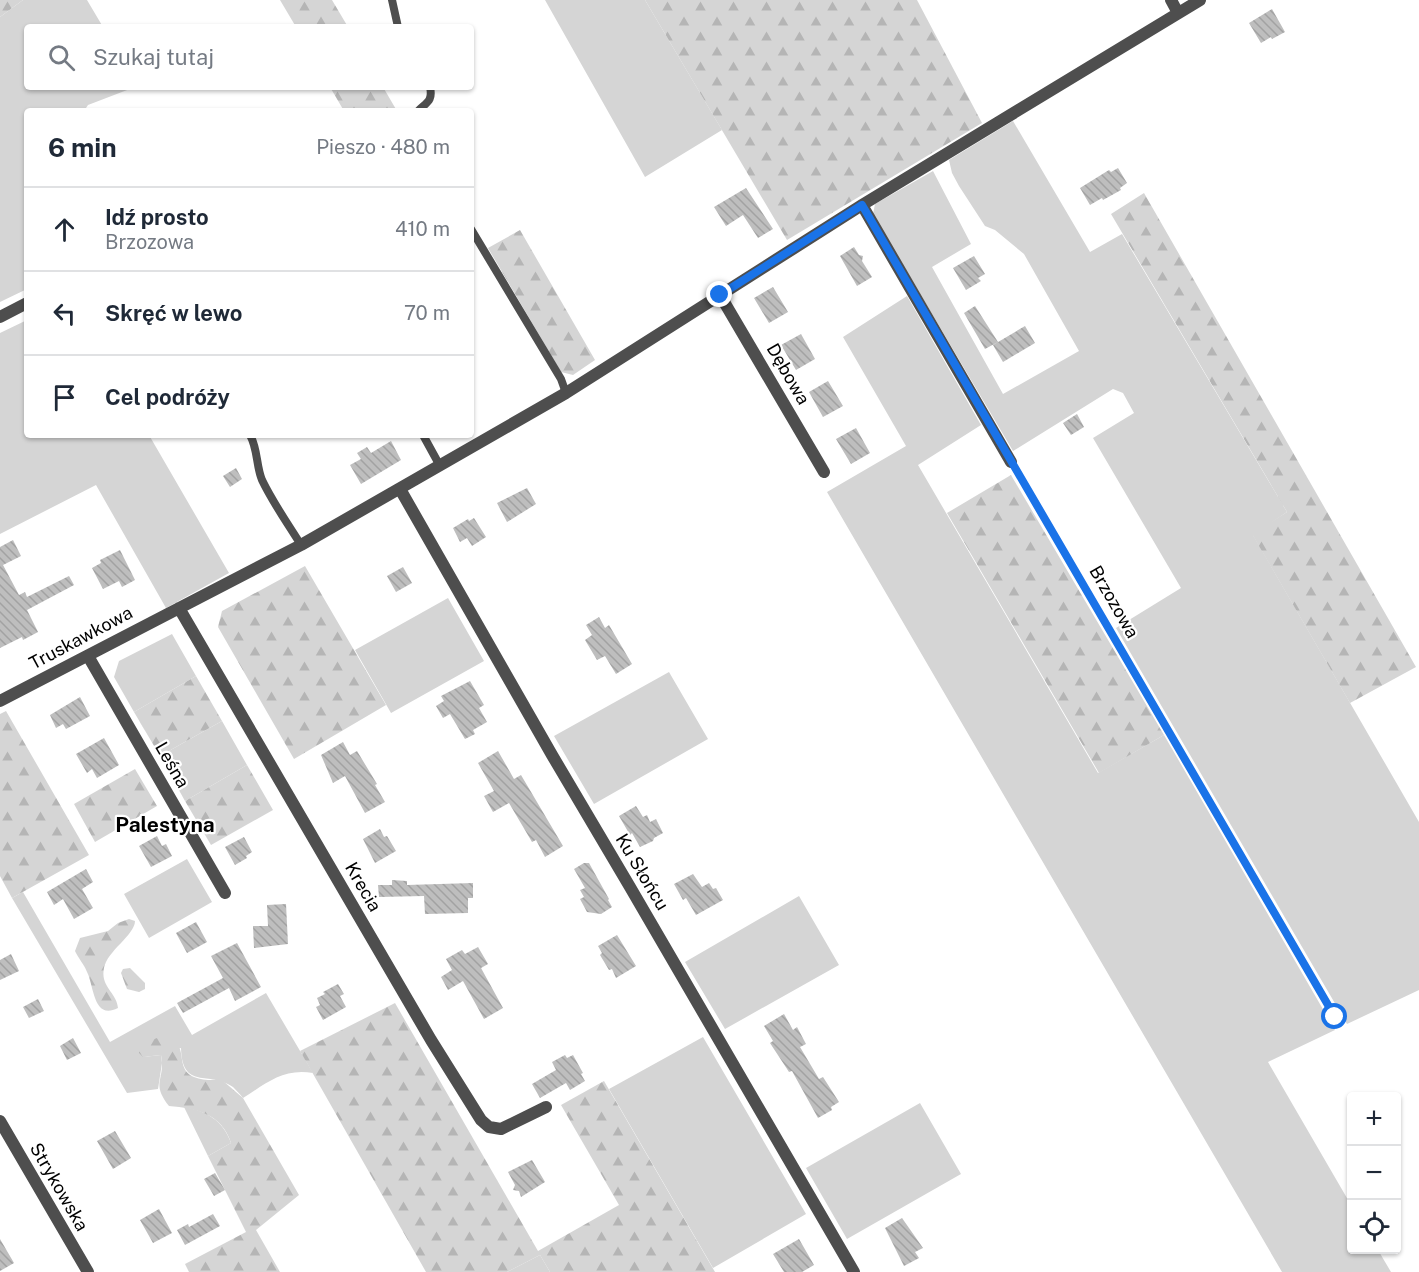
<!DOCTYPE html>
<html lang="pl">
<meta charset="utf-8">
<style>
:root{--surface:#fff;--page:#f6f6f7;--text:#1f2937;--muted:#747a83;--line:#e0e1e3}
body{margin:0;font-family:"Public Sans",sans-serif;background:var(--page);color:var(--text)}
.controls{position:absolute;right:18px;bottom:18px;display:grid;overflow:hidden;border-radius:6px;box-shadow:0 2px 4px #0004}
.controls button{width:54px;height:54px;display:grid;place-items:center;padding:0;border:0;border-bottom:2px solid var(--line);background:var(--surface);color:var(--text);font:30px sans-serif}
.stop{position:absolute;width:18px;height:18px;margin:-14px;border:4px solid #1a73e8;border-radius:50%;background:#fff}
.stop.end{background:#1a73e8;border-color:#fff;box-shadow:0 2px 6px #0008}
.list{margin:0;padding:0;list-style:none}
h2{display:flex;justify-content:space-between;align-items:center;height:78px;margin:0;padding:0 24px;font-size:26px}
h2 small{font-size:20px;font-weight:400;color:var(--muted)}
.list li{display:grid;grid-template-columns:39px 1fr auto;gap:18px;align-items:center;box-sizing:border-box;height:84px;padding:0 24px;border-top:2px solid var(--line)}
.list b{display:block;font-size:22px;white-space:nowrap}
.list p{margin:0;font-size:20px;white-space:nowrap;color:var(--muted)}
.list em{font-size:20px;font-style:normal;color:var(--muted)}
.icon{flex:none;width:33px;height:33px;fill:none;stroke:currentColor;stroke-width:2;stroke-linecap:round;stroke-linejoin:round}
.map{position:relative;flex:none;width:1419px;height:1272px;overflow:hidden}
.search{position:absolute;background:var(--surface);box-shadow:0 2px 4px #0004;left:24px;top:24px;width:450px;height:66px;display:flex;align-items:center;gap:15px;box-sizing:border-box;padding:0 21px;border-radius:6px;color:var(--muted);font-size:22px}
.panel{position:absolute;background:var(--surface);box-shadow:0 2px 4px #0004;left:24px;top:108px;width:450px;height:330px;border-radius:6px}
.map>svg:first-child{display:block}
.grass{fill:#d5d5d5}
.forest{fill:url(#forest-firs)}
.building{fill:url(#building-back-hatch)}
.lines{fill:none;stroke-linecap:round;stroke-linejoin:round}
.path{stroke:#707070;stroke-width:3;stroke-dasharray:1.5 3;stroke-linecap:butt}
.service{stroke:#4e4e4e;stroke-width:8}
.minor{stroke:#4e4e4e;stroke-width:12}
.tertiary{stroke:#4e4e4e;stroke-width:12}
.route{stroke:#1a73e8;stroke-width:8}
.labels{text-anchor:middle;stroke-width:4.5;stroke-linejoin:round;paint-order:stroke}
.street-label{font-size:18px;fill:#000;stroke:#fff}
.quarter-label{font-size:21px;font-weight:bold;fill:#000;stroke:#fff}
</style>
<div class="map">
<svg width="1419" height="1272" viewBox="0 0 1419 1272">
<defs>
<pattern id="forest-firs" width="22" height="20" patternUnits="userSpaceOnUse" patternTransform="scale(1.5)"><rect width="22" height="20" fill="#d5d5d5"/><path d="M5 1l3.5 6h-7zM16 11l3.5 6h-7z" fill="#b5b5b5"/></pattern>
<pattern id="building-back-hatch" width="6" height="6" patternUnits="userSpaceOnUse" patternTransform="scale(1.5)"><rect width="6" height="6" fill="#bebebe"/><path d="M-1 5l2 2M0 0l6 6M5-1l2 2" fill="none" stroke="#a2a2a2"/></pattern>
</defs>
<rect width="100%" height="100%" fill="#fff"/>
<path class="grass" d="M23 0H87L103 27H27V87H135L88 105 84 111H27V289L0 302V17Z
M545 0H645L722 130 645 177Z
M1013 121 1090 252 1122 234 1287 512 1253 535 1419 822V990L1347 1024 1116 628 1181 588 1093 438 1134 413 1123 393 1113 389 1013 451 873 214 875 204 933 171 971 244 932 267 1003 394 1079 351 1024 254 995 230 985 226 959 186 952 173 949 160Z
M907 296 981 425 918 465 1098 773 1164 735 1335 1030 1268 1062 1351 1205 1352 1250H1378L1391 1272H1282L827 492 906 446 843 337Z
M27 320V435H149L229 573 166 608 96 485 0 534V333Z
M448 598 484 661 391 713 355 650Z
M172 634 196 676 134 712 114 677 119 661Z
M669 672 708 739 594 804 554 736Z
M222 721 247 765 185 801 160 756Z
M187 859 212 902 149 938 124 894Z
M23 892 110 1042 175 1006 192 1035 266 993 313 1073C283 1068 267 1083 243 1098 240 1094 236 1090 233 1087 209 1070 182 1091 181 1048L143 1057 161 1055 162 1063 158 1089 127 1093 12 898Z
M799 896 839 965 725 1029 685 962Z
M703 1037 806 1214 713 1268 609 1089Z
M920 1103 961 1174 847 1239 806 1168Z
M184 1107C206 1111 223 1120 231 1143L208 1156Z
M540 1255 550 1272H507Z"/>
<path class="forest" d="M0 0H23L0 17Z
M280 0H332L348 27H296Z
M645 0H917L982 123 787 240Z
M330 87H383L397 111H344Z
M1144 193 1416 667 1350 703 1252 534 1287 512 1111 214Z
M520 230 595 360 573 375 561 372 488 248Z
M1011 475 1164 735 1099 773 947 513Z
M305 566 386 705 294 759 218 627 222 611Z
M196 676 222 721 160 756 134 712Z
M6 711 89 855 12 898 0 876V714Z
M247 765 273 810 211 845 185 801Z
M135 769 157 806 95 842 74 804Z
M129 919 135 921C135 935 107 951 104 968 100 987 117 993 118 1008 93 1021 94 985 87 972 84 964 78 958 75 951L80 938 108 931 118 923Z
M130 968 145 983V989L139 992 127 989 121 973 123 969Z
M395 1003 538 1251 619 1205 561 1105 604 1081 715 1272H550L540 1255 507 1272H426L300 1051Z
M157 1038C195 1037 171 1067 194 1077 203 1081 213 1080 222 1080L243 1098 299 1195 256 1230 280 1272H189L185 1264 246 1232 208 1156 231 1143C222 1114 196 1108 169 1106 150 1082 166 1080 161 1055L143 1057 139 1053 137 1046Z"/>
<path class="building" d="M1272 9 1285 32 1272 39 1271 37 1261 43 1249 23Z
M1118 168 1127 183 1120 188 1121 190 1103 200 1102 198 1090 205 1080 188 1109 170 1111 172Z
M746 188 773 229 758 238 743 215 726 226 714 207Z
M854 247 859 255 863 256 862 261 872 277 857 286 840 256Z
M974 256 985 274 978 278 981 281 966 290 953 268Z
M773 287 788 312 769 323 754 298Z
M975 306 998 342 985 349 964 313Z
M1025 326 1035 343 1003 362 993 345Z
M801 334 815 359 796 370 781 345Z
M828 381 843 406 823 417 809 392Z
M1077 414 1084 427 1071 435 1063 423Z
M856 428 870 453 851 464 836 439Z
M391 441 401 460 361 484 350 465 361 459 357 453 367 447 371 453Z
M236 468 242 479 230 487 223 476Z
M527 488 536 504 507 522 497 503Z
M474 518 486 537 472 546 467 538 460 542 453 528 468 519 469 521Z
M13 540 21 556 3 565 19 595 25 592 27 597 69 576 74 585 27 610 38 632 23 640 22 637 0 648V547Z
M120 550 135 580 122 587 119 581 103 589 92 568 101 563 100 560Z
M403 567 412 583 396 592 387 576Z
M599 617 605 628 609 625 632 664 616 674 605 656 597 660 585 640 592 635 586 625Z
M470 681 484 705 479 708 487 722 473 730 475 734 465 739 450 714 443 718 436 706 444 701 441 696Z
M80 697 90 716 66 729 63 724 56 728 50 715Z
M104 738 119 765 97 778 92 769 87 773 76 754Z
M343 742 350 755 357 751 377 784 375 785 385 802 365 813 345 776 333 783 321 755Z
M498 751 514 779 521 775 563 846 545 857 536 840 532 842 509 803 493 812 484 796 494 791 478 763Z
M636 806 643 817 647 815 650 822 656 819 663 833 654 838 653 841 640 847 632 833 630 835 619 816Z
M380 829 384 837 387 836 396 851 375 863 363 839Z
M157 836 162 846 166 844 172 856 151 867 139 846Z
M244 837 252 852 246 856 247 858 235 865 225 847Z
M584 863H589L609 899 608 900 612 907 601 914 587 912 580 899 584 897 580 890 585 888 574 869Z
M86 869 93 882 82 889 93 908 74 919 63 899 54 905 47 892Z
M693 874 702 887 709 883 713 889 716 888 723 900 696 915 686 898 683 900 674 884Z
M392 880 407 881V885L473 883V898H468V913L425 914 424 896 379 897 378 885H392Z
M286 904 288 944 254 948 253 926H268L267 905Z
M196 922 207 942 187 953 176 933Z
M617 935 636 966 616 978 612 969 609 970 600 955 602 953 598 946Z
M237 943 261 987 235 1001 229 988 183 1013 177 1003 223 978 211 956Z
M478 947 488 964 481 968 503 1008 484 1019 463 981 448 990 441 977 452 970 446 959 462 950 465 954Z
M11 954 19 971 0 980V960Z
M338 984 344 994 340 996 346 1007 323 1020 316 1007 320 1005 317 998 325 994 323 992Z
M38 999 44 1011 29 1018 23 1007Z
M784 1014 793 1030 797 1027 806 1044 800 1047 819 1079 823 1077 839 1102 831 1107 832 1110 818 1118 792 1071 789 1072 770 1043 773 1041 764 1026Z
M73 1038 81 1053 67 1060 60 1046Z
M565 1055 567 1058 573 1055 583 1073 581 1074 585 1081 570 1090 566 1083 540 1098 532 1084 556 1070 552 1062Z
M115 1131 131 1158 113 1169 97 1141Z
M532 1160 545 1182 521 1197 519 1191 513 1190 515 1185 508 1172Z
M215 1173 225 1190 214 1196 204 1179Z
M159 1209 172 1233 153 1243 140 1220Z
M213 1214 220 1226 185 1245 177 1230 188 1224 189 1227Z
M902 1218 923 1248 915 1252 919 1258 904 1266 885 1228Z
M0 1239 14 1263 0 1271Z
M799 1239 814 1265 802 1272H784L773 1254Z"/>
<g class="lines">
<path class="path" d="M1017 472 1335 1017"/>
<path class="service" d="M392 0 398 27
M418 111C427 102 433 101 430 87
M471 229 561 379 566 393
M250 435C258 449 256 466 262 480 273 503 288 524 301 545
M423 435 440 466"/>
<path class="minor" d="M1171 0 1178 13
M862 205 1011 462
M720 295 824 472
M0 317 27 303
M400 489 552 755 630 887 854 1272
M179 608 431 1040 481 1120 489 1127 501 1129 546 1107
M88 656 225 893
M0 701 301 545 566 393 862 205 1200 0"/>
<path class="tertiary" d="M0 1121 88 1272"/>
</g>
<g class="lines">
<path class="route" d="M720 295 862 205 1335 1017"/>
</g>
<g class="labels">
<g class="street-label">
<text transform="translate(788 374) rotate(60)" y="6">Dębowa</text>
<text transform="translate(1114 602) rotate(60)" y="6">Brzozowa</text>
<text transform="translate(81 638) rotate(-28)" y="6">Truskawkowa</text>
<text transform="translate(172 765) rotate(60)" y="6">Leśna</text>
<text transform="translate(642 872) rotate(59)" y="6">Ku Słońcu</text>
<text transform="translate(363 887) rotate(60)" y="6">Krecia</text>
<text transform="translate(59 1187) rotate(60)" y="6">Strykowska</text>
</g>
<g class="quarter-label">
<text x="165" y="832">Palestyna</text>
</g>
</g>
</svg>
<div class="controls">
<button>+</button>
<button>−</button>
<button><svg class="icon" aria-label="locate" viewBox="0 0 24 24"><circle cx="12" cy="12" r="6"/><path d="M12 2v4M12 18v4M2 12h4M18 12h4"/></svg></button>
</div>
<div class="stop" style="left:1335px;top:1017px"></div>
<div class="stop end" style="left:720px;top:295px"></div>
<div class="search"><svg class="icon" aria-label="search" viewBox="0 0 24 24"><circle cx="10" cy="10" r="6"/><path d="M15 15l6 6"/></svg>Szukaj tutaj</div>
<section class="panel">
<h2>6 min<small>Pieszo · 480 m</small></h2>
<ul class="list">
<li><svg class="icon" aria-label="ahead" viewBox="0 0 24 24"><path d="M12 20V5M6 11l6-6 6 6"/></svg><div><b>Idź prosto</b><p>Brzozowa</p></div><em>410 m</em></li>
<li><svg class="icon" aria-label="left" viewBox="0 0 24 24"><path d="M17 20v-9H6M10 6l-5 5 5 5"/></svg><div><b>Skręć w lewo</b></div><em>70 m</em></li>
<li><svg class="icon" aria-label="arrive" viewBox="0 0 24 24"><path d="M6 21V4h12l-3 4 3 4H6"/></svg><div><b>Cel podróży</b></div></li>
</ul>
</section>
</div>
